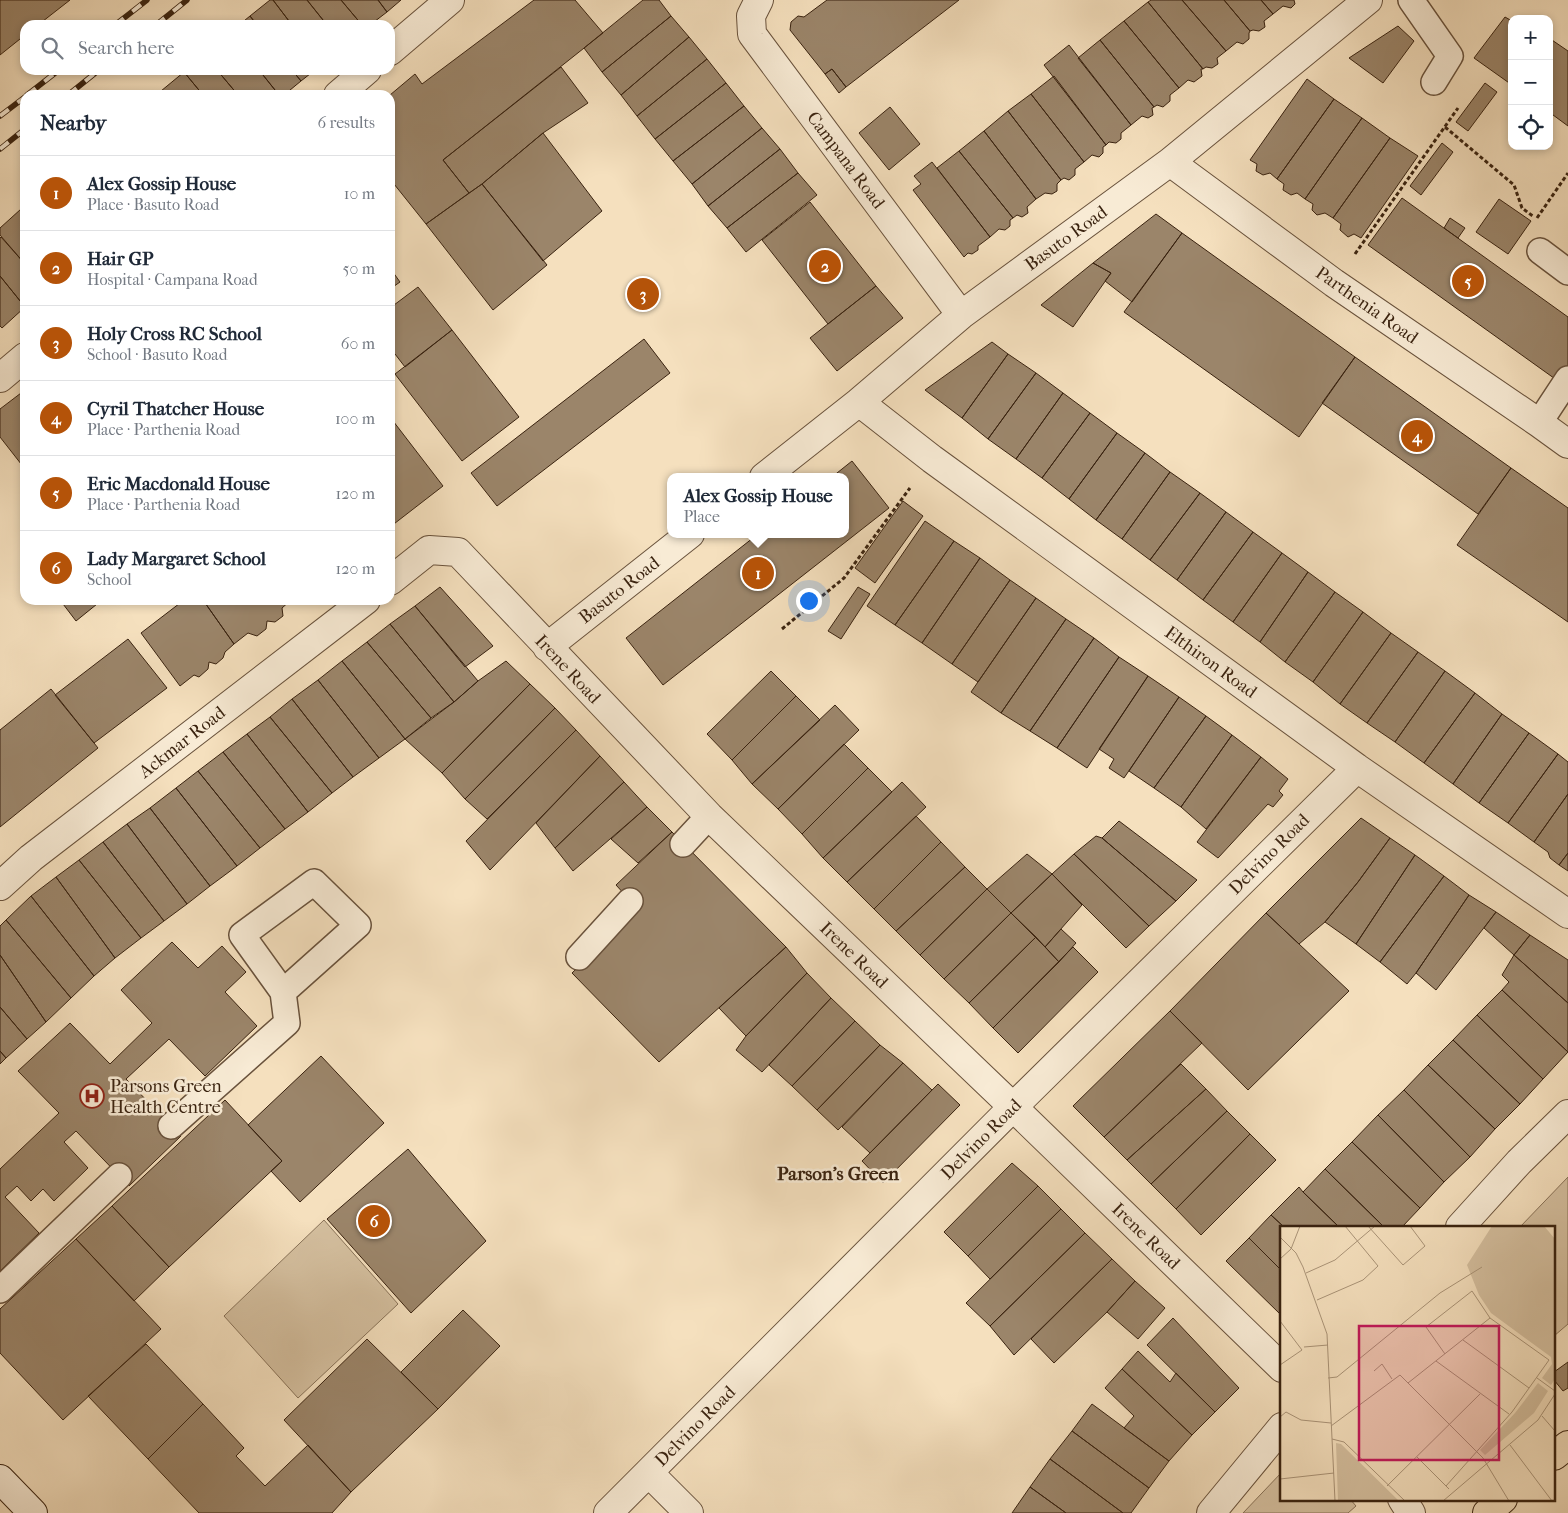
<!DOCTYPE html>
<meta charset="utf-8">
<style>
:root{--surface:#fff;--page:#f2f2f3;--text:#1f2937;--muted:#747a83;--line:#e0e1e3;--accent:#b45309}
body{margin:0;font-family:"IM FELL French Canon",serif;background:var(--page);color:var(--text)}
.controls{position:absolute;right:15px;top:15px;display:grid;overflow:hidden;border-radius:10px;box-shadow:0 2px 8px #0003}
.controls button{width:45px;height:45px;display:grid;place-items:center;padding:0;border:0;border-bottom:1px solid var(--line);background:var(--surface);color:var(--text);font:25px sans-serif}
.you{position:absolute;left:808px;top:600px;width:18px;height:18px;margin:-12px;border:4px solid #fff;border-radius:50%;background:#1a73e8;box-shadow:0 0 0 8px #1a73e833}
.badge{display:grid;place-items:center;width:32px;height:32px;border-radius:50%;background:var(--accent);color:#fff;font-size:16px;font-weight:700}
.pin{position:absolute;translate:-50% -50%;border:2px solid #fff;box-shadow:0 1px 5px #0006}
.popup{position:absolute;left:667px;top:473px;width:182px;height:65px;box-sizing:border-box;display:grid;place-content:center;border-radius:10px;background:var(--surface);filter:drop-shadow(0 1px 4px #0005);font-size:16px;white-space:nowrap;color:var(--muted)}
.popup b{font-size:19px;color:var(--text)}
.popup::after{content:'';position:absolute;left:50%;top:100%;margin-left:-10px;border:10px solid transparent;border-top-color:var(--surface)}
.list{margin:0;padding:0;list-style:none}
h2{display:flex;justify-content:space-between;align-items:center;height:65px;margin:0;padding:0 20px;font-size:21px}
h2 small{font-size:16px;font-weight:400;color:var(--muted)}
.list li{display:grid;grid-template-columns:32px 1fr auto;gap:15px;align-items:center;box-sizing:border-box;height:75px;padding:0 20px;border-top:1px solid var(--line)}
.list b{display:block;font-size:19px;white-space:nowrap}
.list p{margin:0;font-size:16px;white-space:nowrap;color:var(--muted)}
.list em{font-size:16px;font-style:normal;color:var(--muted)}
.icon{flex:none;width:28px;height:28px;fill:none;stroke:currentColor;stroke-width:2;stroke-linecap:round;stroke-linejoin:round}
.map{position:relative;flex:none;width:1568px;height:1513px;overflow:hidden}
.search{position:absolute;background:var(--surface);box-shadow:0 2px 8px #0003;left:20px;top:20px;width:375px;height:55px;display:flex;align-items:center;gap:12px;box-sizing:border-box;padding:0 18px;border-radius:15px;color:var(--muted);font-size:19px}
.panel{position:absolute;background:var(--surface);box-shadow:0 2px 8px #0003;left:20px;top:90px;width:375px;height:515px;border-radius:15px}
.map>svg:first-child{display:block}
.green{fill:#d5c0a0;stroke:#887258}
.building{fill:#9b856a;stroke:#3a2310}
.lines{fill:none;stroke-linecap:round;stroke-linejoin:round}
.lane-casing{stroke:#69523c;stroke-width:28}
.street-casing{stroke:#69523c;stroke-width:30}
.secondary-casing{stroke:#3a2310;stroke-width:30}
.primary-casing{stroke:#3a2310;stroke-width:30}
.path{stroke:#3a2310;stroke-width:3;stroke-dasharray:4 2.5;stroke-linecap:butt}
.lane{stroke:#f8ebd5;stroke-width:25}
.street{stroke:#f8ebd5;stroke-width:28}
.secondary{stroke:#f8ebd5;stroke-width:28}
.primary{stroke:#f5e0be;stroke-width:28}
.rail-casing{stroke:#3a2310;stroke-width:5.5}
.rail{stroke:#f8ebd5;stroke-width:4;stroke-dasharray:11;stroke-linecap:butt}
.labels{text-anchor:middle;stroke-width:5;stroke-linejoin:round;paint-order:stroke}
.street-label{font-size:18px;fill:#3a2310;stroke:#f8ebd5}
.poi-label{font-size:18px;fill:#3a2310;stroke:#f8ebd5;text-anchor:start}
.neighbourhood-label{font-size:19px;font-weight:bold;fill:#3a2310;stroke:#f8ebd5}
.inset-road{fill:none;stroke:#aa9478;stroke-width:1}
.view{fill:#c2185b;fill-opacity:0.15;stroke:#c2185b;stroke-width:2.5}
.inset-edge{fill:none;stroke:#3a2310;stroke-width:2.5}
</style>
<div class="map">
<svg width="1568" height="1513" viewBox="0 0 1568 1513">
<rect width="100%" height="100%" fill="#f5e0be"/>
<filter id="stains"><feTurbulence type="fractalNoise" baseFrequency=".004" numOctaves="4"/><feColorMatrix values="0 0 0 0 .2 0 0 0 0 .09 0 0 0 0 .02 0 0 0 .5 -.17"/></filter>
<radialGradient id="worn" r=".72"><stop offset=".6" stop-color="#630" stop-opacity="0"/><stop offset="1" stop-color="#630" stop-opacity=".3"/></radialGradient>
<path class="green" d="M1568 1177V1324L1554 1336V1227H1520Z
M324 1220 398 1304 298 1398 224 1316Z
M1282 1472V1499H1350L1356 1506 1348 1513H1243Z"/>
<path class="building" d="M0 0H70L38 25H25V35L0 55Z
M270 0H273L292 25H257L250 16Z
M273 0H307L327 25H292Z
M307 0H341L362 25H327Z
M341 0H378L387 12 370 25H362Z
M378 0H401L387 12Z
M534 0H575L603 33 443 160 469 193 426 224 390 179V95L415 74 422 84Z
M643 0H659L671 16 602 72 584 48Z
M827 0H959L846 87 832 69 825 74 790 30 791 22 798 16 804 17Z
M1151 0H1182L1226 51 1217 58 1218 64 1212 68 1206 67 1203 69 1148 2Z
M1182 0H1224L1250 31 1249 33V39L1243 44 1237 42 1226 51Z
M1224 0H1261L1273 14 1264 21 1265 27 1259 31 1253 30 1250 31Z
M1261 0H1294L1295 4 1291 8 1283 6 1273 14Z
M1148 2 1203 69H1201L1202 76 1194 82 1188 80 1179 88 1124 21Z
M250 16 257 25H239Z
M671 16 689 37 621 95 602 72Z
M1505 17 1512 21V85L1474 58Z
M1124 21 1179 88 1170 95V101L1163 107 1157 105 1154 107 1100 40Z
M1398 26 1414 41 1383 83 1349 58Z
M689 37 707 59 637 116 621 95Z
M1549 38 1568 51V126L1549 112Z
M1100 40 1154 107 1152 108 1153 115 1148 118 1142 116 1131 125 1078 58Z
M1069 45 1131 125 1121 133V139L1116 143 1109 142 1106 145 1044 65Z
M707 59 726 83 655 139 637 116Z
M561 67 588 103 543 133 482 184 469 193 443 160Z
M832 69 846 87 839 93 825 74Z
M186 70H217L238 95H203L184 72Z
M217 70H259L279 95H238Z
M259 70H292L301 81 284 95H279Z
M292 70H315L301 81Z
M184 72 203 95H164L161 91Z
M1054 76 1106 145 1103 147V153L1099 157 1092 155 1084 162 1031 94Z
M1307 79 1334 99 1277 179 1270 173 1263 175 1256 171 1257 164 1250 160Z
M726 83 744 106 673 161 655 139Z
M1485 83 1497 92 1468 131 1456 122Z
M1031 94 1084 162 1075 169V175L1069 180 1064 178 1061 180 1008 111Z
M1334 99 1362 118 1305 199 1297 193 1291 195 1283 190 1284 184 1277 179Z
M744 106 762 128 692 184 673 161Z
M890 107 920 144 889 170 859 133Z
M1008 111 1061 180 1057 184V191L1052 194 1045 193 1036 199 984 131Z
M1362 118 1390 138 1333 218 1325 213 1317 215 1312 210 1313 204 1305 199Z
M762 128 780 149 708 206 692 184Z
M984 131 1036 199 1027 207 1028 213 1022 217 1017 215 1013 218 959 151Z
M543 133 602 211 543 261 482 184Z
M1390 138 1418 156 1361 238 1354 234 1348 237 1340 230 1341 224 1333 218Z
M1442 143 1453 152 1421 195 1410 186Z
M780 149 798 173 727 228 708 206Z
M959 151 1013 218 1010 220V226L1005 230 999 229 990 237 937 168Z
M932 162 990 237 978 246V250L972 254 968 253 964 257 913 190 921 184 914 176Z
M798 173 817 195 746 252 727 228Z
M482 184 547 265 493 310 426 224Z
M1402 198 1568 317V367L1558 381 1368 245Z
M1499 199 1531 221 1508 254 1476 232Z
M810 202 876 286 828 324 762 240Z
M21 209 25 214V264L0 235V228Z
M1156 214 1182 233 1132 302 1105 281 1111 273 1093 263Z
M1450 218 1465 228 1458 238 1444 228Z
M1182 233 1355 357 1299 437 1124 312Z
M1 237 25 264V307L0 276V238Z
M1093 263 1111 273 1073 327 1041 305Z
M390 268 400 282 390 289Z
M0 276 25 307 2 328 0 326Z
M876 286 903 318 837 371 810 338Z
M418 287 452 330 405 367 395 354 390 358V308Z
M452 330 519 417 462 461 395 374Z
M644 339 670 373 497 506 471 473Z
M992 342 1008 354 962 418 925 390Z
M1008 354 1036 373 988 439 962 418Z
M1355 357 1511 468 1478 514 1322 403Z
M1036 373 1063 393 1016 459 988 439Z
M25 390V469L0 437V409Z
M1063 393 1090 413 1042 478 1016 459Z
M1090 413 1117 433 1069 499 1042 478Z
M390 417 443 486 390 527Z
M1117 433 1145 453 1096 520 1069 499Z
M1145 453 1170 472 1122 539 1096 520Z
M852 461 889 508 663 685 626 638 758 534H846V477H832Z
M1511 468 1568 508V622L1457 545Z
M1170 472 1200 493 1150 560 1122 539Z
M1200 493 1226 512 1177 580 1150 560Z
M903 501 923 516 875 583 855 568Z
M1226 512 1253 532 1203 600 1177 580Z
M925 521 954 541 895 625 867 606Z
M1253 532 1282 553 1233 622 1203 600Z
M954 541 980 558 922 643 895 625Z
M1282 553 1308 572 1260 642 1233 622Z
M980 558 1010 580 952 664 922 643Z
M1308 572 1335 592 1285 662 1260 642Z
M1010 580 1036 598 978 682 952 664Z
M440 587 493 646 465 667 415 606Z
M858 587 870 594 841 639 828 631Z
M1335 592 1363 612 1313 682 1285 662Z
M1036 598 1066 619 1001 713 971 692Z
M60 600H102L76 621Z
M184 600H203L234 644 225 652 223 658 216 664 209 662 208 669 199 677 194 675 180 686 141 633Z
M203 600H291L282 608 283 616 275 622 267 621 266 629 257 636 248 633 234 644Z
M415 606 478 681 454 702 390 624Z
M1363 612 1391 633 1340 704 1313 682Z
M1066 619 1094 638 1030 731 1001 713Z
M390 624 454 702 431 718 367 642Z
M1391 633 1418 652 1367 723 1340 704Z
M1094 638 1119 657 1057 748 1030 731Z
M128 639 167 688 94 743 55 695Z
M367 642 431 718 405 739 342 661Z
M1418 652 1445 671 1395 742 1367 723Z
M1119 657 1148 676 1087 768 1057 748Z
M342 661 405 739 379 758 318 680Z
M506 661 530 684 442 773 405 739 454 702 478 681Z
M771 671 796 696 732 760 707 734Z
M1445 671 1475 693 1424 763 1395 742Z
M1148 676 1179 697 1124 778 1109 768 1114 759 1099 749Z
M318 680 379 758 353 777 292 699Z
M530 684 555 708 465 799 442 773Z
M51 689 98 748 0 827V730Z
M1475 693 1502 714 1453 784 1424 763Z
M796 696 820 720 752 784 732 760Z
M1179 697 1206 716 1154 788 1129 771Z
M292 699 353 777 332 793 270 717Z
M835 705 859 730 778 809 752 784Z
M555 708 576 730 487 819 465 799Z
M1502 714 1529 733 1479 803 1453 784Z
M1206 716 1232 735 1181 807 1154 788Z
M270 717 332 793 308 812 247 734Z
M576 730 600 756 490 870 466 841Z
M1529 733 1558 754 1508 823 1479 803Z
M247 734 308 812 285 829 223 752Z
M1232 735 1261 757 1206 829 1181 807Z
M844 744 868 768 802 834 778 809Z
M223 752 285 829 260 848 198 771Z
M1558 754 1568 762V794L1534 842 1508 823Z
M600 756 624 782 555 848 536 823Z
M1261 757 1288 779 1279 791 1283 795 1273 807 1268 804 1218 858 1197 842Z
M868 768 892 792 823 858 802 834Z
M198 771 260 848 237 866 176 788Z
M624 782 647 807 573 871 555 848Z
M902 782 926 807 847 882 823 858Z
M176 788 237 866 210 886 150 808Z
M1568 794V853L1559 865 1550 858 1548 852 1534 842Z
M647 807 672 832 638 863 611 839Z
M150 808 210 886 187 904 127 824Z
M916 816 941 842 874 909 847 882Z
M1361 818 1390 838 1358 882 1325 922 1299 944 1266 913Z
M1119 821 1197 880 1176 901 1102 838Z
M127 824 187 904 164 921 103 842Z
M672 832 786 947 659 1062 572 973 638 909 616 885Z
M1096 836 1102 838 1176 901 1149 926 1074 854Z
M1390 838 1415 855 1356 944 1325 922 1358 882Z
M103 842 164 921 141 938 79 860Z
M941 842 965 867 896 931 874 909Z
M1568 853V871L1559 865Z
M1027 854 1052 874 1011 913 987 889Z
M1074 854 1149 926 1126 948 1052 874Z
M1415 855 1444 876 1380 962 1356 944Z
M79 860 141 938 115 958 56 877Z
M965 867 987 889 920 955 896 931Z
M1052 874 1082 905 1045 947 1011 913Z
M1444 876 1469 895 1416 973 1407 984 1380 962Z
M56 877 115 958 94 976 31 896Z
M987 889 1011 913 944 979 920 955Z
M1469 895 1496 912 1436 990 1416 973Z
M31 896 94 976 71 998 6 920Z
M1496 912 1530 935 1514 955 1484 928Z
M1011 913 1036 937 969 1003 944 979Z
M1266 913 1349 991 1248 1090 1170 1011Z
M6 920 71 998 46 1022 0 955V926Z
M1061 929 1076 943 1059 962 1045 947Z
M1530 935 1568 960V1003L1514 955Z
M1036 937 1059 962 993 1028 969 1003Z
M172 942 198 968 222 946 246 972 225 992 257 1026 205 1076 169 1039 126 1079 181 1136 129 1186 76 1131 64 1142 88 1168 54 1201 43 1189 31 1201 17 1186 5 1197 39 1233 0 1271V1169L59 1113 18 1071 70 1023 110 1064 152 1023 121 990Z
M786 947 807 973 746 1036 719 1008Z
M1073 947 1098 972 1018 1053 993 1028Z
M0 955 46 1022 27 1039 0 1007Z
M1514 955 1568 1003V1052L1502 990 1509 982 1502 975Z
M807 973 831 998 762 1072 736 1050 746 1036Z
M1502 990 1568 1052 1543 1079 1477 1015Z
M831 998 855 1021 792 1086 769 1065Z
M0 1007 27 1039 6 1058 0 1051Z
M1170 1011 1202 1043 1104 1137 1073 1106Z
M1477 1015 1543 1079 1520 1104 1453 1040Z
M855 1021 880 1045 817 1110 792 1086Z
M1453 1040 1520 1104 1495 1129 1428 1065Z
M880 1045 903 1063 838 1130 817 1110Z
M0 1051 6 1058 0 1064Z
M321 1056 384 1123 300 1202 271 1171 282 1161 248 1125Z
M903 1063 932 1090 870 1153 842 1127Z
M1181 1064 1206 1089 1127 1160 1104 1137Z
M1428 1065 1495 1129 1470 1157 1404 1090Z
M938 1084 960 1105 883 1183 862 1161Z
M1206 1089 1227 1111 1151 1184 1127 1160Z
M1404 1090 1470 1157 1444 1182 1378 1115Z
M225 1100 282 1161 169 1267 112 1206Z
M1227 1111 1250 1134 1176 1209 1151 1184Z
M1378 1115 1444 1182 1420 1208 1352 1142Z
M1250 1134 1276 1160 1201 1235 1176 1209Z
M1352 1142 1420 1208 1402 1227H1384L1325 1169Z
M408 1149 486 1241 411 1313 327 1219Z
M1012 1163 1038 1186 968 1256 944 1232Z
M1325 1169 1384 1227H1339L1303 1192Z
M1038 1186 1061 1209 990 1279 968 1256Z
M1299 1187 1303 1192 1339 1227H1284L1271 1215Z
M112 1206 169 1267 134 1301 76 1239Z
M1061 1209 1085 1233 990 1326 966 1303Z
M1271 1215 1284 1227H1282V1271L1249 1238Z
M1085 1233 1112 1259 1014 1355 990 1326Z
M1249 1238 1282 1271V1316L1226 1261Z
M76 1239 161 1329 63 1420 0 1353V1309Z
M1112 1259 1135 1281 1107 1312 1054 1363 1031 1339Z
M1135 1281 1165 1308 1138 1339 1107 1312Z
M463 1310 500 1346 438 1409 401 1372Z
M1173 1318 1239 1388 1215 1412 1147 1345Z
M367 1339 438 1409 351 1492 284 1420Z
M146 1344 203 1404 148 1459 88 1396Z
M1138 1351 1170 1382 1176 1373 1215 1412 1192 1435 1122 1369Z
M1568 1362V1388L1563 1391 1554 1380V1372Z
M1122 1369 1192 1435 1169 1461 1124 1428 1134 1416 1105 1388Z
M203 1404 244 1448 236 1456 265 1486 308 1445 351 1492 332 1513H199L148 1459Z
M1092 1404 1169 1461 1149 1488 1072 1431Z
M1072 1431 1149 1488 1131 1513H1123L1050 1459Z
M1050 1459 1123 1513H1066L1030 1487Z
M1030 1487 1066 1513H1012Z"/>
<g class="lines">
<g class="lane-casing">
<path id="lane" d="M1411 0 1450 56 1434 82
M1540 251 1568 272
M1539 423 1568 379
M683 844 709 816
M579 957 630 901
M171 1126 287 1023 283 992 242 935 314 882 358 925 283 992
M0 1290 119 1176"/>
</g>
<g class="street-casing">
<path id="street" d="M759 0 751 16 752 34 961 315
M390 51 450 0
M338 95 367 70
M1170 162 1334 283 1539 423 1568 444
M0 378 25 357
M859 402 932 459 1357 768 1568 914
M764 477 859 402 961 315 1170 162 1368 0
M390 581 429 550 458 552 709 816 1013 1107 1282 1368
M547 647 690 534
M0 886 31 858 366 600
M1460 1227 1519 1162 1568 1114
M649 1473 689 1513
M1402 1499 1411 1513
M608 1513 1013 1107 1357 768
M1211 1513 1282 1427"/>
</g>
<g class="secondary-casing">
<path id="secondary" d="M0 1479 33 1513"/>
</g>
<g class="primary-casing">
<path id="primary" d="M1554 1456 1568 1445
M1487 1513 1503 1499"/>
</g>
<path class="path" d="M1445 127 1514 185 1522 208 1534 217
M1537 218 1568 173
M1355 254 1458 108
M782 629 844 578 910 488"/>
<use href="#lane" class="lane"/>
<use href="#street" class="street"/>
<use href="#secondary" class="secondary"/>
<use href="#primary" class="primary"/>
<g class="rail-casing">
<path id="rail" d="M115 25 147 0
M156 25 187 0
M27 95 59 70
M68 95 99 70
M0 116 25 97
M0 149 25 129"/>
</g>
<use href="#rail" class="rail"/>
</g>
<defs>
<g id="hospital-ring" transform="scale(1.25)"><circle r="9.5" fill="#f8ebd5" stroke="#8f2418" stroke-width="1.5"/><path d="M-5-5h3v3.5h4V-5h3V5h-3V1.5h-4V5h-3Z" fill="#8f2418"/></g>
</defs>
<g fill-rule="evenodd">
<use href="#hospital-ring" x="92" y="1096"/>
</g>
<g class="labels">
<g class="street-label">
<text transform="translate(846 160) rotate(53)" y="6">Campana Road</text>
<text transform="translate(1066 238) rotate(-36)" y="6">Basuto Road</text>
<text transform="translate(1367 305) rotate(35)" y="6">Parthenia Road</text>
<text transform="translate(619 590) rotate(-38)" y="6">Basuto Road</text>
<text transform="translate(1211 662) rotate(36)" y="6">Elthiron Road</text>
<text transform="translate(568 669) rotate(47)" y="6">Irene Road</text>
<text transform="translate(182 742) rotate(-38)" y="6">Ackmar Road</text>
<text transform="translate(1269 854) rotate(-45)" y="6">Delvino Road</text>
<text transform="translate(854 955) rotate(44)" y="6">Irene Road</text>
<text transform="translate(981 1139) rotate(-45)" y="6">Delvino Road</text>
<text transform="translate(1146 1236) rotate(44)" y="6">Irene Road</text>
<text transform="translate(695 1426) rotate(-45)" y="6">Delvino Road</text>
</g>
<g class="poi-label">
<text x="110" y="1092">Parsons Green<tspan x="110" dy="21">Health Centre</tspan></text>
</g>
<g class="neighbourhood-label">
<text x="838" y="1180">Parson's Green</text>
</g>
</g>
<g transform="translate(1280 1226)">
<rect width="275" height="275" fill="#f5e0be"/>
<path d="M212 0H264L275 13V153L271 159 262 152 272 138 271 131 211 87 199 69 187 39ZM258 157 268 165 254 187 205 229 200 224 235 187ZM56 217 61 218 119 275H58Z" fill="#d5c0a0"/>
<path class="inset-road" d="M88 0 123 39 145 20 130 0M0 11 16 27 23 41 47 108 55 275M0 33 11 23 20 0M26 47 55 34 95 0M37 74 83 54 98 40 65 0M0 95 22 124 0 139M183 114 249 162M24 121 48 119M165 128 146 101 192 65 210 92 269 134 232 186 166 260M156 135 229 188M94 145 102 138 112 153M48 152 57 151 160 67 202 41M257 152 275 165M128 157 210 92M262 190 275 205M0 191 6 186 21 194 51 197M51 200 120 149 203 232 229 275M52 213 64 216 125 275M230 219 272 275M137 231 169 263M0 253 54 247M107 260 200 168M163 275 258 194 275 168"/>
<path class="view" d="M79 100H219V234H79Z"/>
<rect width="275" height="275" class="inset-edge"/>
</g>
<rect width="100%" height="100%" filter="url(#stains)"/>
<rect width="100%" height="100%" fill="url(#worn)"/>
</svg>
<div class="controls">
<button>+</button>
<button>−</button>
<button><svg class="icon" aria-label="locate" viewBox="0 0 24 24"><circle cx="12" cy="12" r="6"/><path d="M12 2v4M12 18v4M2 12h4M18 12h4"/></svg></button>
</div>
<div class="you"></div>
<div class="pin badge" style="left:758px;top:573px">1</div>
<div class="popup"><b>Alex Gossip House</b>Place</div>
<div class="pin badge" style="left:825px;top:266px">2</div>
<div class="pin badge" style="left:643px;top:294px">3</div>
<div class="pin badge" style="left:1417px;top:436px">4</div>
<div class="pin badge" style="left:1468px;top:281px">5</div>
<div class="pin badge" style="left:374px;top:1221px">6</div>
<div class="search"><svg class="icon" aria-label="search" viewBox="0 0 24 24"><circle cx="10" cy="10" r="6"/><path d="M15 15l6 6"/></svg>Search here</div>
<section class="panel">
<h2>Nearby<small>6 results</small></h2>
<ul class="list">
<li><span class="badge">1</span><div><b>Alex Gossip House</b><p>Place · Basuto Road</p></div><em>10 m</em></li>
<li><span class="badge">2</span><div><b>Hair GP</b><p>Hospital · Campana Road</p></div><em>50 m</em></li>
<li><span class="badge">3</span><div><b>Holy Cross RC School</b><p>School · Basuto Road</p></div><em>60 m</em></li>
<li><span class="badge">4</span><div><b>Cyril Thatcher House</b><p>Place · Parthenia Road</p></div><em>100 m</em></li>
<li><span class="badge">5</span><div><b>Eric Macdonald House</b><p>Place · Parthenia Road</p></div><em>120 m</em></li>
<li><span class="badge">6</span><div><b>Lady Margaret School</b><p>School</p></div><em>120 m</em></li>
</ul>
</section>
</div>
